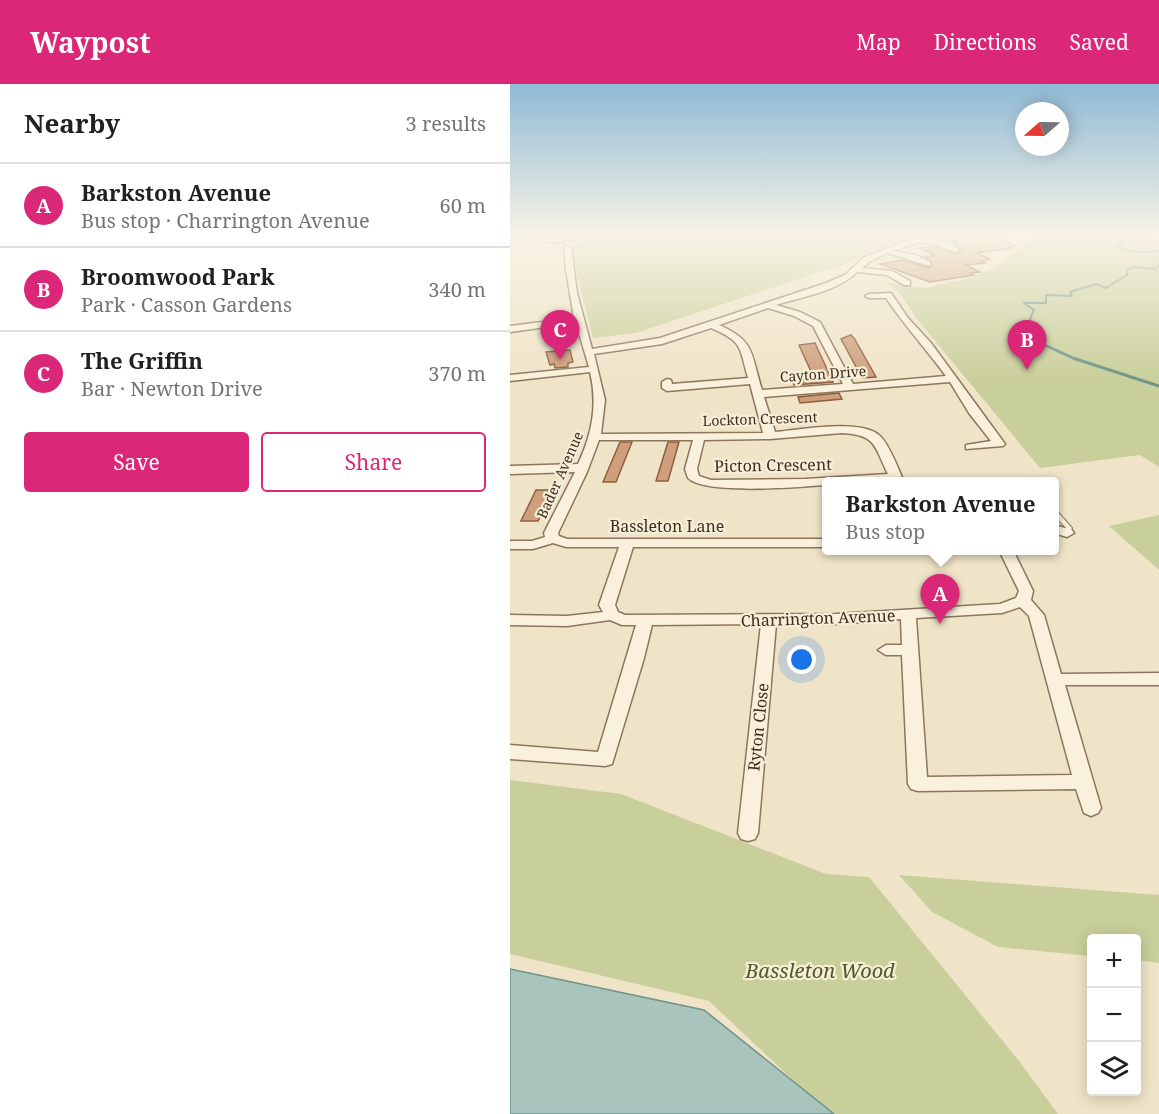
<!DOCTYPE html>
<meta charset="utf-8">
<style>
:root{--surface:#fff;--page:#f2f2f2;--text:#202124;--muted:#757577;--line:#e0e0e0;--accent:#db2777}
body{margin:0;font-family:"Noto Serif",serif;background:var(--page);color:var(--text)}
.controls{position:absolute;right:18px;bottom:18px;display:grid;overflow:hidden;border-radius:6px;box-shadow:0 3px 15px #0003}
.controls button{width:54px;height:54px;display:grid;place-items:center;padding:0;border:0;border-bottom:2px solid var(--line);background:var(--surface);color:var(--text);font:30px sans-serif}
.compass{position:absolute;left:505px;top:18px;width:54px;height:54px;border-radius:50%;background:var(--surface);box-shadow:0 3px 15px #0003;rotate:250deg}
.you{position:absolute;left:292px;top:576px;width:21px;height:21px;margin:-15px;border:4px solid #fff;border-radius:50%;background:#1a73e8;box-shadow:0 0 0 9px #1a73e833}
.badge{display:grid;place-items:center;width:39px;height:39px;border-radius:50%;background:var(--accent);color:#fff;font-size:20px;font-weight:700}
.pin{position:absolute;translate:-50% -50px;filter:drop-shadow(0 2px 3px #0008)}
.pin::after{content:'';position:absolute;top:32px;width:21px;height:18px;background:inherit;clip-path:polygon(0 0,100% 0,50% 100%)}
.popup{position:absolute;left:312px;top:393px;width:237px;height:78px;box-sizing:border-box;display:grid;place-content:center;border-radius:6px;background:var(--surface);filter:drop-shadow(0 2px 4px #0005);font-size:20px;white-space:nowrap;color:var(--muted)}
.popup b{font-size:22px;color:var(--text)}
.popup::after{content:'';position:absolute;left:50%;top:100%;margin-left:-12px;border:12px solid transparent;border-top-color:var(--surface)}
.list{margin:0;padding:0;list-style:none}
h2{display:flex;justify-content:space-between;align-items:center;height:78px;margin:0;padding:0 24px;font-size:26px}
h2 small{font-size:20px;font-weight:400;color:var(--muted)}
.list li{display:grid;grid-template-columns:39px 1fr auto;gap:18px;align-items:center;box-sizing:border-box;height:84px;padding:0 24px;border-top:2px solid var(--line)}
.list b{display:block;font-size:22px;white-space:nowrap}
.list p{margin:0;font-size:20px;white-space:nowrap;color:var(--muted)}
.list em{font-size:20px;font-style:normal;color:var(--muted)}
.actions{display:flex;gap:12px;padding:18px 24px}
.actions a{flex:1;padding:14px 0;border:2px solid var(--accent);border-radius:6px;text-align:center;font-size:21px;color:var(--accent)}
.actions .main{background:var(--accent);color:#fff}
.icon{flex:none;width:33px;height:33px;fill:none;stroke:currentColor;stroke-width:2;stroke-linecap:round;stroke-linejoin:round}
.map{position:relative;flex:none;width:649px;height:1030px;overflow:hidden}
header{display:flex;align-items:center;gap:36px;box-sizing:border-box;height:84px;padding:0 30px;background:var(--accent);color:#fff}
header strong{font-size:28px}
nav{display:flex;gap:33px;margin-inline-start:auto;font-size:21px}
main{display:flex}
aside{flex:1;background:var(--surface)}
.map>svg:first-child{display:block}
.green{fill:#c9cf9b}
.water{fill:#a9c4bc;stroke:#6f938a;stroke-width:1.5}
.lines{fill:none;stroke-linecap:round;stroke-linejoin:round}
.stream-far1{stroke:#6f938a;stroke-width:2}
.stream{stroke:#6f938a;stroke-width:3}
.building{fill:#cf9f7d;stroke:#8d5f41;stroke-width:1.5}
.lane-casing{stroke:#8d765c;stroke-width:2}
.street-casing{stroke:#8d765c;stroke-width:3}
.secondary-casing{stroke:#6f573f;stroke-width:3}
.lane{fill:#faf1dc;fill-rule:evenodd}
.street{fill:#faf1dc;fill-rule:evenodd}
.secondary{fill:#faf1dc;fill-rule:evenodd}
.labels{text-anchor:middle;stroke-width:4.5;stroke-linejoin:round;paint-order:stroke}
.far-street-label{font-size:14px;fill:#3d2e20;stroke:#f7eed8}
.street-label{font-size:16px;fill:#3d2e20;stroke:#f7eed8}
.near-park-label{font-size:20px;font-style:italic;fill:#4d5a26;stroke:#f7eed8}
</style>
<header>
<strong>Waypost</strong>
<nav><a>Map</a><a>Directions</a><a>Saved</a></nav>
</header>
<main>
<aside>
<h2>Nearby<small>3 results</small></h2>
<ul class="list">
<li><span class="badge">A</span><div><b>Barkston Avenue</b><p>Bus stop · Charrington Avenue</p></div><em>60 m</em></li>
<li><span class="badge">B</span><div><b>Broomwood Park</b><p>Park · Casson Gardens</p></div><em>340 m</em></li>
<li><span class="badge">C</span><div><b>The Griffin</b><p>Bar · Newton Drive</p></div><em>370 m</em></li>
</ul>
<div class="actions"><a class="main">Save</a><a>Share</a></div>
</aside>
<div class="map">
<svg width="649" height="1030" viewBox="0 0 649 1030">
<rect width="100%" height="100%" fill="#f0e4c8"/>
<path class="green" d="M85 152H390L398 155 331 181 126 249 83 254 60 163Z
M525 152H649V383L630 371 530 384 407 235 389 208 374 198 415 204 463 193 493 179Z
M649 431V486L599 442Z
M0 696 111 710 316 790 359 793 509 977 548 1030H319L199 917 0 870Z
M389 791 649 811V879L627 876 626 854H582L581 872 488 863 422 828Z"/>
<path class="water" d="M0 885 194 926 324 1030H0Z"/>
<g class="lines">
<path class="stream-far1" d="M604 152 602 154 616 159 605 162C620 168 633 170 649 167
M514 249 524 226 514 219H536V211L562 212 560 208 586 200 596 204 617 191V186L624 183 646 185 649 180"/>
<path class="stream" d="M515 248 513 251 563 274 649 302"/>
</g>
<path class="building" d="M431 152H485L506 162 498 163 502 164 467 169 480 175 471 177 475 179 456 181 470 188 460 189 464 191 420 198 370 180 393 176 419 184 422 178 415 173 425 171 410 164 423 162 445 170 452 167 444 160 446 159Z
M341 251 344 254 366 293 352 294 331 255Z
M305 259 323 298 284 301 281 295 304 294 289 261Z
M60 266 63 278 58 279V283L45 284 44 280 40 281 36 268Z
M329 309 332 315 290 319 288 313Z
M110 358H122L106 398H93Z
M158 358H169L158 397H146Z
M26 406H43L28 437H11Z"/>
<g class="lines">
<g class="lane-casing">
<path id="lane" d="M544 425 546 426 562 444 559 450H555L554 449 556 444 544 431Z"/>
</g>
<g class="street-casing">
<path id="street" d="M408 152 433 156 450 166 446 168C415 157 416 154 384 167L406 171 420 178V182L377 169 359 178 352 184 382 187 400 197V201H394L377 191 347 188C328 207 292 213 266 221L290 228 310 238 343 300 436 292C417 266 394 241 376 214H359L355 212 359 210 381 209 398 234 421 259 495 360 493 362 456 365V361L481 357 459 329 440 298 254 313 265 348C289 346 352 334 370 352 379 360 389 386 394 398H316V401C289 403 195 411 178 394L175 385 183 356H89L77 388 48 449 49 452 57 455H316V463H123L105 521 108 528 115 531 326 530 490 520 506 514 509 507 489 466H503L523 507 521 516 534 531 551 590 649 589V601H555L591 724 588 729 581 732 574 729 566 705 408 707 401 705 398 700 392 571H376L368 566 376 561H392L391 535 326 540H266L248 749 245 755 238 757 231 755 228 749 251 540 142 541 134 574 102 680 95 682 0 675V661L88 668 126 541H112L100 536 57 542 0 541V531L57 532 93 528 89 521 109 463H56L43 459 23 465H0V457H22L35 453 34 449 65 388 0 390V382L68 380C82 350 88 321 80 288L0 297V291L79 283 66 239 0 248V242L64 234 56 186 54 161 61 163 67 209 82 265 150 254 316 199 335 191 353 174ZM258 224 284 232 303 242 333 300 252 306C241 271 246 257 209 241ZM201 244C233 258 229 262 238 294L162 300 161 296 157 295 152 298V304L157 307 240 300 253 349 91 350 95 316 84 270 152 260ZM332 349C367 351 364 362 378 390L295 395 201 396 189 392 187 385 194 356 260 355ZM510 523 519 532 562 691 417 693 406 534 492 529Z
M544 441 562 446 564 449 557 453 544 449Z"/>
</g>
<g class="secondary-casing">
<path id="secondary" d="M0 152H5V153L0 156Z
M13 152H79L44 159Z"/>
</g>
<use href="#lane" class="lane"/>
<use href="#street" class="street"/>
<use href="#secondary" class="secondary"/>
</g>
<linearGradient id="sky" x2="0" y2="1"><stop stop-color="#8fbad6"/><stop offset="0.51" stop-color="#f8f3e6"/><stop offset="1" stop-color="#f8f3e6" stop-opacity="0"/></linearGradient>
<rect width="649" height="297" fill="url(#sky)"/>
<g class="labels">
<g class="far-street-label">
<text transform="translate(313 290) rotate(-4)" y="5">Cayton Drive</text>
<text transform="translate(250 335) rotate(-2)" y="5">Lockton Crescent</text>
<text transform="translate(50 391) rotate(-66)" y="5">Bader Avenue</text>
</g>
<g class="street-label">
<text transform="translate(263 381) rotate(-1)" y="6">Picton Crescent</text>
<text x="157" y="448">Bassleton Lane</text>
<text transform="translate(308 534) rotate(-2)" y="6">Charrington Avenue</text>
<text transform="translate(248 643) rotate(-84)" y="6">Ryton Close</text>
</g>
<g class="near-park-label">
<text x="310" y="894">Bassleton Wood</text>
</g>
</g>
</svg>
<div class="controls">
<button>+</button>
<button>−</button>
<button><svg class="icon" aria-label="layers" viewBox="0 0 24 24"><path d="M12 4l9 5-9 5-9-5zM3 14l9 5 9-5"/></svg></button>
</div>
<svg class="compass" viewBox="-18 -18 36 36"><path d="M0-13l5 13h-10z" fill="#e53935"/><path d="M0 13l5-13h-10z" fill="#757577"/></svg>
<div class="you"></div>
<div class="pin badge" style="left:430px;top:540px">A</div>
<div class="popup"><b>Barkston Avenue</b>Bus stop</div>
<div class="pin badge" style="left:517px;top:286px">B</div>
<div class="pin badge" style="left:50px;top:276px">C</div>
</div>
</main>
